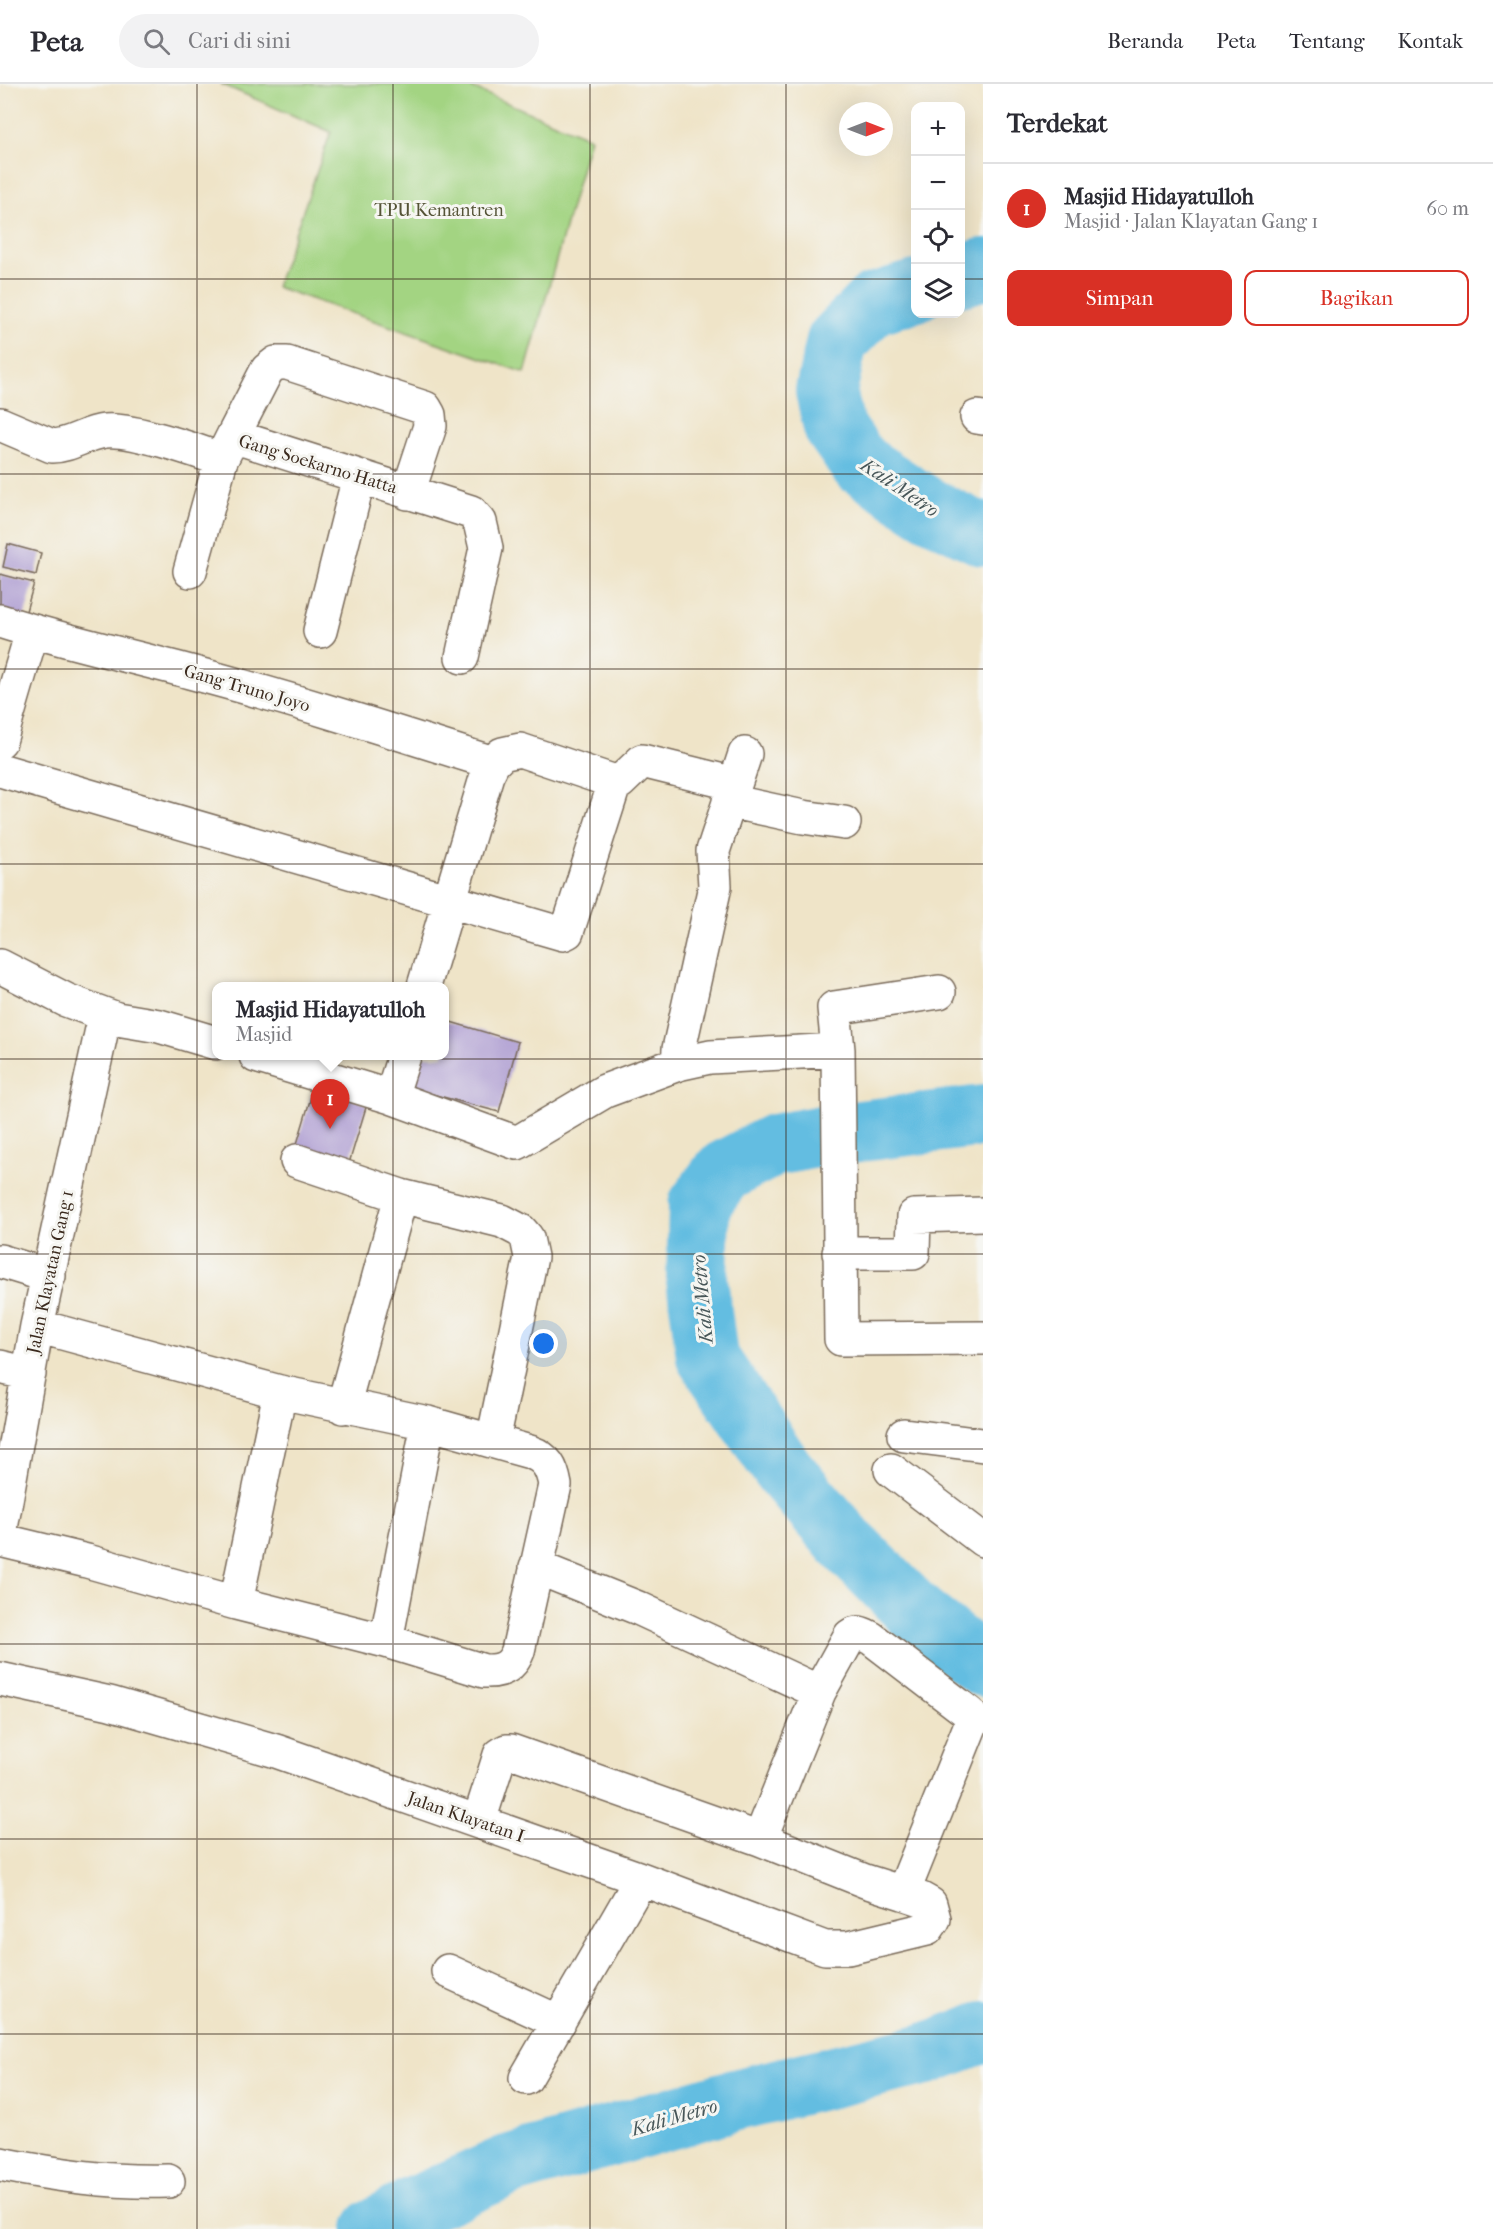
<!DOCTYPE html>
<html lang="id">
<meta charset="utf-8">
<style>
:root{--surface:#fff;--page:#f2f2f3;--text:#2b2b33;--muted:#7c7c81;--line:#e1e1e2;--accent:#d93025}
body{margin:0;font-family:"IM FELL French Canon",serif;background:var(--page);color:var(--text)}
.controls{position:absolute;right:18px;top:18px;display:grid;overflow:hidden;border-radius:12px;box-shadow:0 6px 24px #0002}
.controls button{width:54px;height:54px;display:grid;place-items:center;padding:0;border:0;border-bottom:2px solid var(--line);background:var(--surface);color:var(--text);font:30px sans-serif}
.compass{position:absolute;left:839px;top:18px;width:54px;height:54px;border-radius:50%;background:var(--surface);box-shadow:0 6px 24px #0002;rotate:90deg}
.you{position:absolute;left:544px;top:1260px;width:21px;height:21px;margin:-15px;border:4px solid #fff;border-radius:50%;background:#1a73e8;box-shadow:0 0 0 9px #1a73e833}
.badge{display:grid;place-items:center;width:39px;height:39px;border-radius:50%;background:var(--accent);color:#fff;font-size:20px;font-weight:700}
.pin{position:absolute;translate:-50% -50px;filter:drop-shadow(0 2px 3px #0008)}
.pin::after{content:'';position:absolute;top:32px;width:21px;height:18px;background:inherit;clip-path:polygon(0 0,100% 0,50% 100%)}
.popup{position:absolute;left:212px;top:898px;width:237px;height:78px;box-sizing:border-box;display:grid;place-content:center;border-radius:12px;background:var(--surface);filter:drop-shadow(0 2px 4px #0005);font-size:20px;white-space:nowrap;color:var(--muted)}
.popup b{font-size:22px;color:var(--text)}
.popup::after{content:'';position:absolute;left:50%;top:100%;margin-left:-12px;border:12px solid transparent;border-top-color:var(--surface)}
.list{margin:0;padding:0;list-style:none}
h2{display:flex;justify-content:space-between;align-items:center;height:78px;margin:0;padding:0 24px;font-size:26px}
h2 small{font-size:20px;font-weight:400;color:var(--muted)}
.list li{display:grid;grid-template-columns:39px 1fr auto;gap:18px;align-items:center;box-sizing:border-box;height:90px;padding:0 24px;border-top:2px solid var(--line)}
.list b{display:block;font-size:22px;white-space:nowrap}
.list p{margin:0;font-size:20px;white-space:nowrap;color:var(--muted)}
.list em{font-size:20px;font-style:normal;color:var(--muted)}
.actions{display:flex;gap:12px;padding:18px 24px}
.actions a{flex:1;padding:14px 0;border:2px solid var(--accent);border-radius:12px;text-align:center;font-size:21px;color:var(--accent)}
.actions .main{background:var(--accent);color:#fff}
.icon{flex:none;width:33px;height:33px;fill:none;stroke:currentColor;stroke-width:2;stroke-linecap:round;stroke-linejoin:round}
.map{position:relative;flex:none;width:983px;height:2145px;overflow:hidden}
header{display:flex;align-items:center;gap:36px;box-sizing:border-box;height:84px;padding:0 30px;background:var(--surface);border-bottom:2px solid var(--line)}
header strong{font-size:28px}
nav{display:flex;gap:33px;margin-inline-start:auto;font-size:21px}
.search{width:420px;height:54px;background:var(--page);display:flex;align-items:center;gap:15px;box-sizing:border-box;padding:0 21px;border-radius:33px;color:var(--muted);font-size:22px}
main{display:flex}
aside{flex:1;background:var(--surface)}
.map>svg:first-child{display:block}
.green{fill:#a3d482;stroke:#6f7f50;stroke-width:1.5}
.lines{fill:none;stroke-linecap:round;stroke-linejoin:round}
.river{stroke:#63bde1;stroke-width:62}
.building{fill:#ae9dd2}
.minor-casing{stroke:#7a6b5a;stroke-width:36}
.minor{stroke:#fff;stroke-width:33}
.grid{fill:none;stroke:#3b2a1e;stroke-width:1.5;stroke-opacity:0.55}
.labels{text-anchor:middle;stroke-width:6;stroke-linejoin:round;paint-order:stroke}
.park-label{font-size:18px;fill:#555437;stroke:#f6f6f2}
.street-label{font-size:18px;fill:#3b2a1e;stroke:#f6f6f2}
.water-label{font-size:20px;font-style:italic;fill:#475658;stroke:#f6f6f2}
</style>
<header>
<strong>Peta</strong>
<div class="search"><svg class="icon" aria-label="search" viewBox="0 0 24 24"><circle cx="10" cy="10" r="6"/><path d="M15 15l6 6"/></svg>Cari di sini</div>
<nav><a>Beranda</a><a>Peta</a><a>Tentang</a><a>Kontak</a></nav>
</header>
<main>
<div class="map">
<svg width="983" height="2145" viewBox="0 0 983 2145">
<rect width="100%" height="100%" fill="#f6f6f2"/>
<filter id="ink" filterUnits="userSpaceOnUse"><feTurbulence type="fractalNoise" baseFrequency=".0167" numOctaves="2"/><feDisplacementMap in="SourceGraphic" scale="12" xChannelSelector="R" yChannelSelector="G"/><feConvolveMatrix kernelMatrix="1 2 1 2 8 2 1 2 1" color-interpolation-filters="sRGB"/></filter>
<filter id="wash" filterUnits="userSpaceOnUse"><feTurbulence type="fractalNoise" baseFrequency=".008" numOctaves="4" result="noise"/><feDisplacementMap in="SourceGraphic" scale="24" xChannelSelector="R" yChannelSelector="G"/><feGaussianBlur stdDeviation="1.35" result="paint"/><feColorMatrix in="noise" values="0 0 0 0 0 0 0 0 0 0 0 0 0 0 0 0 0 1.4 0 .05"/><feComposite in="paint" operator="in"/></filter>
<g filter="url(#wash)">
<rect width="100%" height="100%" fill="#efe4c8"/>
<path class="green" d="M221 0H472V4L590 54 525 289 276 203 331 48Z"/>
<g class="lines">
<path class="river" d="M960 192 983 185
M916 207 873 220 837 257 826 307 834 343 860 380 927 424 983 451
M983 1032 827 1051 774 1061 723 1088 699 1121 697 1196 707 1273 784 1387 844 1457 917 1530 983 1582
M374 2145 413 2124 507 2082 727 2018 926 1970 983 1948"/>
</g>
<g id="blocks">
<path class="building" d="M8 460 41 469 36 491 3 483Z
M0 490 34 499 24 534 0 528Z
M444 936 518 958 499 1028 406 1003 415 972H444Z
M314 1003 367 1020 347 1086 294 1070Z"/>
</g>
</g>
<g filter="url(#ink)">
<use href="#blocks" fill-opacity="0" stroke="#7a6b5a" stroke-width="1.5"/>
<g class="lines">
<g class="minor-casing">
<path id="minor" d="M977 333 983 334
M0 340 52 362C70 362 86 349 105 347 130 344 196 366 221 376L233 352 471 428 480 438 486 464 462 573
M233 352 267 286 276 279H287L425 324 429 331 430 342 408 409
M190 487 221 376
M0 537C62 557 127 571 190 588 292 615 392 647 493 679
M320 547 359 393
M0 657 32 548
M0 686 563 850 567 848 615 698
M729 717 803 733 844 739
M0 882 66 916 117 935 159 942 216 959
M424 902 487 691 493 679 502 670 520 666 615 698H620L642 677 735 700
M939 908 834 924 838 966 841 1255 983 1254
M256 972 391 1013 517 1059 605 1007 678 980 679 965 715 802 713 767 745 670
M678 980 710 973 838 966
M391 1013 404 972
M297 1077 401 1112 502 1137 521 1147 527 1154 531 1173 493 1357
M839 1169H913L914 1132 983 1130
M0 1177 49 1192
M0 1283 29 1290
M343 1323 401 1112
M904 1351 983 1361
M891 1386 983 1456
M0 1450 37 1242 102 945 108 938 117 935
M0 1456 87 1477 236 1519 386 1557 484 1587C502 1588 512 1583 518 1567L555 1401C552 1384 547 1374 530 1368L428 1339 280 1308 37 1242
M536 1483 638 1524 819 1608 850 1552C858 1546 863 1550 871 1554L969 1629 973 1635 903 1809 865 1797 760 1755
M236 1519 280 1308
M386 1557 428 1339
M0 1595 110 1619 276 1667 641 1795 825 1864H848L927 1845 934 1835 930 1820 921 1815 903 1809
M479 1737 500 1671 506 1667H511L760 1755 819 1608
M448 1887 559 1938
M526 1994 641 1795
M0 2080C56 2091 111 2099 168 2097"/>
</g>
<use href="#minor" class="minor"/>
</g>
</g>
<path class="grid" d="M197 0V2145M393 0V2145M590 0V2145M786 0V2145M0 195H916M960 195H983M0 390H983M0 585H983M0 780H983M0 975H983M0 1170H983M0 1365H983M0 1560H983M0 1755H983M0 1950H983"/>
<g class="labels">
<g class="park-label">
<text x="439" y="132">TPU Kemantren</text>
</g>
<g class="street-label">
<text transform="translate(318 380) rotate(17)" y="6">Gang Soekarno Hatta</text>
<text transform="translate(247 604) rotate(16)" y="6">Gang Truno Joyo</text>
<text transform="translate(50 1188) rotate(-78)" y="6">Jalan Klayatan Gang 1</text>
<text transform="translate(466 1733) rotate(19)" y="6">Jalan Klayatan I</text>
</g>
<g class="water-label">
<text transform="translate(900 403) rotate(34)" y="7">Kali Metro</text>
<text transform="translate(702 1215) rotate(-95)" y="7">Kali Metro</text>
<text transform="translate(674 2033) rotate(-16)" y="7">Kali Metro</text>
</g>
</g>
</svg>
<div class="controls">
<button>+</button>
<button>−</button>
<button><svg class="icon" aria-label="locate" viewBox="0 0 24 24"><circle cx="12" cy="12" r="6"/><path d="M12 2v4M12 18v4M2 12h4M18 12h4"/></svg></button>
<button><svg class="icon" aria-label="layers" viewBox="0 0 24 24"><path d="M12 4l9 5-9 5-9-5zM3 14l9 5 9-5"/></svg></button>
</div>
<svg class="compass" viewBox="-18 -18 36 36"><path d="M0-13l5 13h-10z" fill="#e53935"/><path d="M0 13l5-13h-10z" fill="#7c7c81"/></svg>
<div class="you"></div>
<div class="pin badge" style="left:330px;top:1045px">1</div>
<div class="popup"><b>Masjid Hidayatulloh</b>Masjid</div>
</div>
<aside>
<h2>Terdekat<small></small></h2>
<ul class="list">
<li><span class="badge">1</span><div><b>Masjid Hidayatulloh</b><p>Masjid · Jalan Klayatan Gang 1</p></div><em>60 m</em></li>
</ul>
<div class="actions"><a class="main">Simpan</a><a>Bagikan</a></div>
</aside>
</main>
